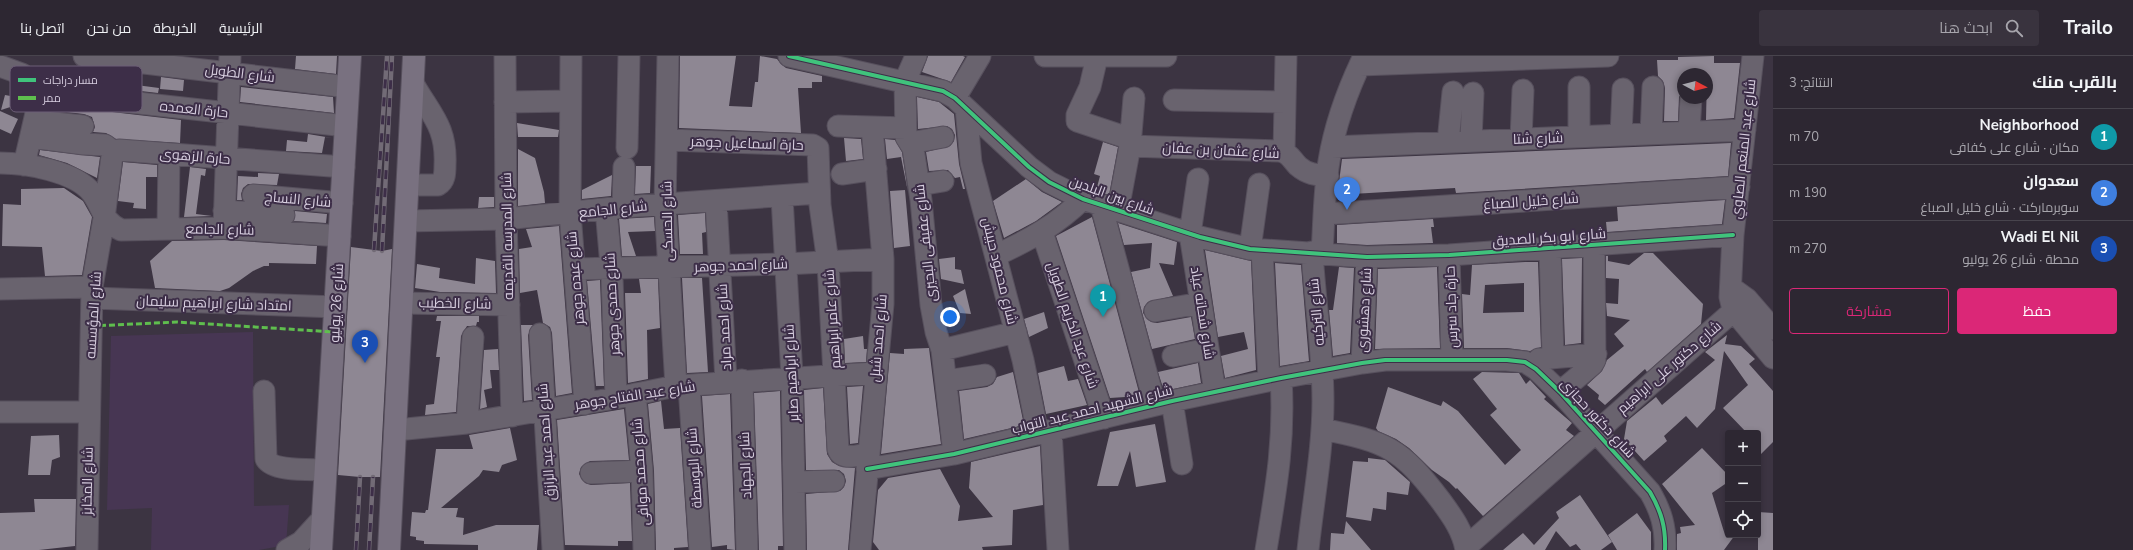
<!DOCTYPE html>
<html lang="ar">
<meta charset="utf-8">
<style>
:root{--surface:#2d2732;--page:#39333e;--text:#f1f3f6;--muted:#a7a5ac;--line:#48444d;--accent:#db2777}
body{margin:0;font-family:"Nunito Sans",Cairo,sans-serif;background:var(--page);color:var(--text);direction:rtl}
.controls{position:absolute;right:12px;bottom:12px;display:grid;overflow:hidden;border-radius:4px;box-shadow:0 2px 6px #0003}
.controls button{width:36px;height:36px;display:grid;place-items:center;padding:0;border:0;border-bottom:1px solid var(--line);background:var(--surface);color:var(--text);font:20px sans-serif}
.compass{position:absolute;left:1677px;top:12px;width:36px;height:36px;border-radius:50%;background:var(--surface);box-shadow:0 2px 6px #0003;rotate:97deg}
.you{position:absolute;left:950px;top:261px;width:14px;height:14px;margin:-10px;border:3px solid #fff;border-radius:50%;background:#1a73e8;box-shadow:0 0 0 6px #1a73e833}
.badge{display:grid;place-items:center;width:26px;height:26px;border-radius:50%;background:var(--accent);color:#fff;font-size:13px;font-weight:700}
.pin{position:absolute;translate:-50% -33px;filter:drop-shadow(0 1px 2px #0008)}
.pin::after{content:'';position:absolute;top:21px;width:14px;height:12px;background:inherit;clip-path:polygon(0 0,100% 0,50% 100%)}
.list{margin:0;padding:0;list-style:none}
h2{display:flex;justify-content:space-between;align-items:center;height:52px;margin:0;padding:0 16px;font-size:17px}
h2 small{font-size:13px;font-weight:400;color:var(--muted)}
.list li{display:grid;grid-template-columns:26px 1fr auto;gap:12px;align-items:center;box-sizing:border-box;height:56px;padding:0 16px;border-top:1px solid var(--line)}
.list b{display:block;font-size:15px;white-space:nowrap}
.list p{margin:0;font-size:13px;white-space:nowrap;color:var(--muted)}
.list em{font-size:13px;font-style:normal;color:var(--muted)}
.actions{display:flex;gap:8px;padding:12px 16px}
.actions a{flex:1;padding:9px 0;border:1px solid var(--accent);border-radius:4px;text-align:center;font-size:14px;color:var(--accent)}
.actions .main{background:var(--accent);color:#fff}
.icon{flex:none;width:22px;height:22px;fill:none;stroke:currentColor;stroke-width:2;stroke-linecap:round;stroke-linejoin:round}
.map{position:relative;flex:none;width:1773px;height:494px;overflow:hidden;direction:ltr}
header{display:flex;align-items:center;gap:24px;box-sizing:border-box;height:56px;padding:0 20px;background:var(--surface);border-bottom:1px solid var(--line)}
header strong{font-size:19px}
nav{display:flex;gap:22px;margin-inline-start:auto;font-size:14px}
.search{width:280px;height:36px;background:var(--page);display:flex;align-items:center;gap:10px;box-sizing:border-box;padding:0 14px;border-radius:4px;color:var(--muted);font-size:15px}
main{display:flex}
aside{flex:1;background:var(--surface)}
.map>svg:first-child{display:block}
.built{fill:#473653}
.building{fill:#8e8793;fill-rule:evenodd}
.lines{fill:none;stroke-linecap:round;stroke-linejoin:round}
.minor-casing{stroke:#57505d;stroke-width:23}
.major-casing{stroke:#57505d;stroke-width:24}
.minor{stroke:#69636e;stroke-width:21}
.major{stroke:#797180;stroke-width:22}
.rail-casing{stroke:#726b76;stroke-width:4.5}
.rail{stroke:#3d2e48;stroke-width:3;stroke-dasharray:9;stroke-linecap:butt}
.quiet{stroke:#5fbe4e;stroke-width:3;stroke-dasharray:6 3;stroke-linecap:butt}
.cycleway-casing{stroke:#3d2e48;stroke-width:6}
.cycleway{stroke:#40c37c;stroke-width:4}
.labels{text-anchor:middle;stroke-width:4;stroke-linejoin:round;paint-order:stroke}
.street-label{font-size:14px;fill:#d8cfe0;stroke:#3d2e48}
.key{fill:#3d2e48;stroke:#6c5e76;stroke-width:1}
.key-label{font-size:11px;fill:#d8cfe0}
</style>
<header>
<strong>Trailo</strong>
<div class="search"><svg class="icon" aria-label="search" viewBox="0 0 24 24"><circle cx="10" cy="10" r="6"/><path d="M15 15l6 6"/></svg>ابحث هنا</div>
<nav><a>الرئيسية</a><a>الخريطة</a><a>من نحن</a><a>اتصل بنا</a></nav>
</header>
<main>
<aside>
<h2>بالقرب منك<small>النتائج: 3</small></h2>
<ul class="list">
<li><span class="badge" style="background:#0f9aa8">1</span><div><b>Neighborhood</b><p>مكان · شارع على كفافى</p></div><em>70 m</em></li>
<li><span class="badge" style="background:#3f7fe0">2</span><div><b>سعدوان</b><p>سوبرماركت · شارع خليل الصباغ</p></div><em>190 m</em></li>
<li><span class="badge" style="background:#1a4fb4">3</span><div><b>Wadi El Nil</b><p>محطة · شارع 26 يوليو</p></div><em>270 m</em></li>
</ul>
<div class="actions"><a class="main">حفظ</a><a>مشاركة</a></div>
</aside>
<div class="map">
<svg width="1773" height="494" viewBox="0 0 1773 494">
<rect width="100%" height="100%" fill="#3c3442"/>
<path class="built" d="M253 276 254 450 289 449 286 489 259 494H151L152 452 107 454 111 280Z"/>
<path class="building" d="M296 0H337L336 18 295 13Z
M680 0H736L729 50 752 51 755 26H758L760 0 777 3 781 8 786 12 822 20V26H812V32H798L801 77 679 72Z
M928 0H963L965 1 951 26 922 16Z
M1714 0V7H1740L1734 62 1706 64 1707 18H1683V34L1679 41 1678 65H1664L1665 32 1663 25 1658 20 1657 4H1678V1Z
M161 21 184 24 183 35 160 33Z
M121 27 159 32 158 37 106 31 107 29 121 30Z
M241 31 333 41 334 57 240 46Z
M5 39 27 43 26 46 1 54Z
M917 41 939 46 954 58 959 108 965 133H963L960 121 955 122 948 114 929 115 926 96 950 90 954 85 955 79 952 73 947 70 918 73Z
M52 49 181 64 180 87 116 83 106 77 93 76 95 71 92 61 84 58 49 54Z
M0 55 18 63 11 78 0 73Z
M517 67 559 74 558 81H518Z
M308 78 332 82 325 81 322 97 286 95 287 84 307 86Z
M844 82 861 83 863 103 846 105Z
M885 83 895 84 902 96 908 136 901 101 887 103Z
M1103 86 1118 91 1109 139 1096 135 1100 120 1094 118Z
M1731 87 1728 120 1456 137 1455 132 1352 138V141L1337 142 1342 103Z
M518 93 535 102 544 136 545 147 518 150Z
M40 94 100 101 97 122 67 107 39 99Z
M123 106 157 109V121H146V153L133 152 134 147 118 145Z
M636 110H651L650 137 635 138Z
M190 111 206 113 205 120 201 119 196 158 212 160 184 161Z
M258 117 279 118 277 129 248 128 243 132 241 138 242 144H237L238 120 258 121Z
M612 119 611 140 582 143V134Z
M1026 123 1042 136 1062 146 1036 165 1004 182 993 145Z
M64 132 83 145 92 161 82 219 45 220 42 191 2 190 3 148 21 149V133Z
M905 134 910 190 894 192 890 135Z
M479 141H494V151L478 152Z
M1725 144 1722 168 1607 176 1606 166 1618 165 1617 151Z
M295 155 327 158 326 167 294 165Z
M705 157 706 176 702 177 703 198H680L678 159Z
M654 161 655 175 628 176 636 200H622L619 163Z
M1092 161 1140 340 1110 342 1056 180Z
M1433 163 1434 171H1431L1433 187 1367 189 1337 187V169Z
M1118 167 1177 186 1174 209 1159 207 1173 240 1148 246 1144 251 1143 257 1151 266 1157 267 1191 261 1195 283 1152 293 1131 216 1150 212 1152 187 1124 189Z
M559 170 572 337 556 340 552 277 550 271 543 267 537 234 520 237 519 193 532 191 526 173Z
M224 184 317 190 316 208 269 207V210H264L253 215 229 232 220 235 155 232 150 205 172 185Z
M351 191 382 195 392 193 380 421H360L338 419Z
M1205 194 1251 205 1256 314 1225 322 1221 300 1248 293 1244 276 1218 281Z
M1644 197H1653L1703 248 1701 268 1647 316 1645 313 1605 349 1598 343 1599 339 1587 329 1602 315 1607 304 1624 290 1614 278 1630 264 1607 260 1606 247 1618 248 1619 223 1606 222V200H1608V205L1629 209Z
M955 201V213L961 214 964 228 941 223 939 203Z
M476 202 495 205 496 237 440 236 415 232 417 208 440 212 439 222 475 228Z
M1582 202 1581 287 1565 289 1562 203Z
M1525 206H1538L1541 291 1530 295 1507 292H1464L1462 238 1470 239 1472 209ZM1524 227V256L1483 257 1485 229Z
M1275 207 1301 209 1309 305 1280 310Z
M1339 211 1354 212 1350 297 1333 300 1329 254H1333Z
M1437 211 1440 292 1375 293 1378 213Z
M682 222H702L708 316 687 317Z
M639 223H658L660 272 647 274 648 323 628 327 625 237H641Z
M600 224 604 330H596L587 225Z
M965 233 971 258 960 257 953 240Z
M1044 256 1048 272 1029 281 1024 263Z
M437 260H479V266H477L476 270H467L461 280 456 356 425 359 426 349 434 348 440 301H436L441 265H436Z
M521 269H533L528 279 532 344 524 345Z
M1727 279 1725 288 1741 290 1755 303 1749 308 1773 335V386L1758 401V377H1747L1723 352 1748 329 1724 295 1715 353 1697 372 1686 360 1664 380 1667 385 1644 405 1624 383 1627 365 1656 341 1662 349 1715 304 1705 296Z
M863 280 864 293H867L866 306 845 307 844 283Z
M929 292 941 388 881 398 890 297 904 298V293Z
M498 293 499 314H490L492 332 484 334 487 351 480 353 484 294Z
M1198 307 1201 327 1164 335 1158 316Z
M1064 310 1068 325 1078 323 1087 349 1046 358 1038 317Z
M1013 316 1024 369 964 383 959 335 987 331 993 328 997 321Z
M1482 316 1519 317 1526 328 1530 324 1546 341 1544 343 1572 367 1566 374 1574 380 1483 460 1457 432 1456 433 1449 426 1432 414 1409 392 1396 383 1378 375 1376 372 1388 331 1441 350 1443 345 1458 355 1505 409 1521 394 1490 359 1497 353 1473 323Z
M863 330 858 387 850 388 847 331Z
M823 332 827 398 832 406 839 410 855 412 848 494H807L806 438 840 435 844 431 846 425 844 418 839 414H806L804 334Z
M780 335 783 490H778V494H759L754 337Z
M730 338 735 494 727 493V489L712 491 702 340Z
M661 345 664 373 680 372 688 491 674 492V494H656L654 415 648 348Z
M624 353 629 404 590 405 581 411 579 418 585 427 591 429 630 427 632 485H618V490L565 489 557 364Z
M1155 368 1166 426 1136 431 1130 395 1118 430H1097L1110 376Z
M510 372 517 404 502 409 499 416 483 414 479 420 441 452H458L456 461 464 462 463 479 496 469H539L537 494H478V489L424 488V485L416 484V481L410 480 412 456 425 457 426 454H428L436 393H473L469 379Z
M59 379 60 401 52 404 50 419H28L31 380Z
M1040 390 1043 449 1013 454 1012 489 982 491 983 494H879L873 486 878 434 888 422 940 413 960 450 958 465 993 461 969 432 971 406Z
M1702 392 1728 419V426L1712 437 1725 479H1735L1724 494H1677V478L1681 477 1680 471 1695 469 1662 428Z
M1368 402 1385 404 1410 426 1408 439 1387 436 1386 454 1373 452 1371 465 1346 461 1353 405 1368 406Z
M1580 439 1612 486 1601 494H1581L1576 488 1570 491 1556 475 1545 494H1503L1523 477 1534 489 1559 462 1556 456Z
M34 443H76L75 490 39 494H0V457L35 456Z
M1758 456 1773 457V494H1758Z
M1637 457 1651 476V494H1617L1608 479Z
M1346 465 1371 494H1330L1331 477 1344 478Z"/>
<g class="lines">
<g class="minor-casing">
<path id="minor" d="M84 0 348 31
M505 0 506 163 512 360
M571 0 570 157 585 348
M668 0 665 148 676 330
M789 0 943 35 955 42 1029 111 1049 126 1083 143 1200 181 1250 193 1367 201 1449 199 1733 179
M916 0 905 25 906 81 913 92 921 144 931 249 936 276 942 294 954 398
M1045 0H1166
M1753 0 1733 179 1730 241 1733 254 1773 302
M1097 1 1090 31 1077 59V65L1131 83
M1360 9 1608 0
M0 10 22 18
M955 42 980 0
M1174 44 1285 46
M505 46 570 45
M966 52 971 107 1023 304 1038 378
M35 65 83 70
M838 70 906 72
M1689 76 1691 42
M1651 78 1653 31
M1621 79 1623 33
M31 81 84 88 105 89 114 96
M1579 81V31
M1521 83 1523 34
M667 84 813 89 818 92 820 149 828 207 838 393C842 405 858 399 868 398
M1471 84 1473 37
M1448 86 1453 36
M910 87 943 81
M1130 90 1279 95C1290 97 1291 103 1298 110 1307 118 1316 119 1328 120
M1332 91 1745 74
M627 92 629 0
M1284 96 1286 0
M0 107C25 107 75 115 92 137 103 152 102 165 121 174L224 172 340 180
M24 109 39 44 48 37 346 70
M842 118 876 113
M1198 123 1190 178 1215 336
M408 129H438C445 125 445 117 445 109 447 70 430 58 413 27
M919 129 943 125
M253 139 342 147
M782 141 792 321 795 494
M716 145 726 325
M1101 149 1155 349
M623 151 624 111
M606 153 612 221 616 342
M1118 154 1130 90 1134 42
M224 155 284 159
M1324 158 1739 131
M406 165 506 163 623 151 819 137
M224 172 230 0
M168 173 169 98
M1042 176 1104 362
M1250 193 1259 128
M1550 193 1553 301
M1262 194 1269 324
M1322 197C1324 167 1324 135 1329 105 1335 68 1348 33 1364 0
M997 199C1031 183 1056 169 1083 143
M1449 199 1452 304
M575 213 785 208 883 203
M0 233 92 231
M1736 235 1747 243 1773 273
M92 242 336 251
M402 247 509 249
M1155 255 1201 247
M540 278 553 494
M942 294 1016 276
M1173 300 1208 293
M1539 303 1596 298
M1362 307 1367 201
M742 324 747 494
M946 325 985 319
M689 330 700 494
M264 335 266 403C274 416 311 413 326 414
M1560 336 1592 309 1595 304 1594 189
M635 338 642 415 644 494
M1172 345 1182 408
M0 356H88
M467 367 473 281
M1322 373C1387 386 1400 391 1441 445 1452 460 1463 475 1466 494
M396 374 467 367 616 342 676 330 875 317
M1051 375 1058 494
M867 413 954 398 1172 345 1281 322 1362 307 1385 304H1507L1525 306 1536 313 1560 336 1650 436C1661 455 1666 471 1665 494
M591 417 642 415
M795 426 834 425
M1466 491 1747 243
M87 494 92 231 104 162 112 100 114 96 119 94 344 111
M287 494 301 486 323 462
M860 494 883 248V203L872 71
M1266 494C1276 433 1285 384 1281 322
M1308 494C1313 446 1323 393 1323 345 1323 296 1315 246 1312 196"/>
</g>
<g class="major-casing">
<path id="major" d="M321 494 350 0
M389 494 414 0"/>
</g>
<use href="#minor" class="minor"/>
<use href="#major" class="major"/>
<g class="rail-casing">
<path id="rail" d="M374 194 387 0
M382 195 392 0
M356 494 360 421
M369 494 373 421"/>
</g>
<use href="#rail" class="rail"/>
<path class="quiet" d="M91 270 177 266 334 276"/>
<g class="cycleway-casing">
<path id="cycleway" d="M789 0 943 35 955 42 1029 111 1049 126 1083 143 1200 181 1250 193 1367 201 1449 199 1733 179
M867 413 954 398 1172 345 1281 322 1362 307 1385 304H1507L1525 306 1536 313 1560 336 1650 436C1661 455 1666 471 1665 494"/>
</g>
<use href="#cycleway" class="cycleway"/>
</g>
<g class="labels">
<g class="street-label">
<text transform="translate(240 17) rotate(7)" y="5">شارع الطويل</text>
<text transform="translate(194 53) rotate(6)" y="5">حارة العمده</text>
<text transform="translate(1538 82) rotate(-2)" y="5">شارع شتا</text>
<text transform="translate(747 87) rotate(2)" y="5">حارة اسماعيل جوهر</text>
<text transform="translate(1743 93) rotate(-84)" y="5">شارع عبد المنعم الصاوي</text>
<text transform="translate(1221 94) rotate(3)" y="5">شارع عثمان بن عفان</text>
<text transform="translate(195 100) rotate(5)" y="5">حارة الزهوى</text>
<text transform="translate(1112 139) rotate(20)" y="5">شارع بين البلدين</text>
<text transform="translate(298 143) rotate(5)" y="5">شارع النساج</text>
<text transform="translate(1531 145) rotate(-4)" y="5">شارع خليل الصباغ</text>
<text transform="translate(613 153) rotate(-6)" y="5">شارع الجامع</text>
<text transform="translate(667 165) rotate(-91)" y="5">شارع الحسكى</text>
<text transform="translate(220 173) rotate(1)" y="5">شارع الجامع</text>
<text transform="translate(507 180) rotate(-91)" y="5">شارع المدرسه القديمه</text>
<text transform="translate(1549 181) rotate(-4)" y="5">شارع ابو بكر الصديق</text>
<text transform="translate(925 187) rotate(-96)" y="5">شارع عفيفى البحيرى</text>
<text transform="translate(741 209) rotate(-2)" y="5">شارع احمد جوهر</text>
<text transform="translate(1000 215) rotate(76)" y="5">شارع محمود حبيش</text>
<text transform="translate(575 222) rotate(-95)" y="5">شارع عبده جوهر</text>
<text transform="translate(214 247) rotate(2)" y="5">امتداد شارع ابراهيم سليمان</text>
<text transform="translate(336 247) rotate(-87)" y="5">شارع 26 يوليو</text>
<text transform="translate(455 247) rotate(1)" y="5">شارع الخطيب</text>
<text transform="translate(612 248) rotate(-93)" y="5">شارع حمدى جوهر</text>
<text transform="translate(1451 251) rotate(-92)" y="5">حارة جاد سرس</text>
<text transform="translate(1364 254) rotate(-87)" y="5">شارع دهشورى</text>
<text transform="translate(1316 256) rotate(-95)" y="5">شارع التركيه</text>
<text transform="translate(1203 257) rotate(81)" y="5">شارع شحاته عياد</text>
<text transform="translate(93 259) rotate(-86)" y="5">شارع المؤسسه</text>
<text transform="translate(832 263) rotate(-94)" y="5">شارع عامر ابراهيم</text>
<text transform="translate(1073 269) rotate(71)" y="5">شارع عبد الكريم الطويل</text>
<text transform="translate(724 271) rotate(-93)" y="5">شارع احمد مراد</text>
<text transform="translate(878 282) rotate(-85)" y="5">شارع احمد شبل</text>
<text transform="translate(1669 311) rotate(-41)" y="5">شارع دكتور على ابراهيم</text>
<text transform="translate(791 317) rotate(-93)" y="5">شارع ابراهيم صابر</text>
<text transform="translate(635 339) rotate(-9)" y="5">شارع عبد الفتاح جوهر</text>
<text transform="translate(1092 353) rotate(-14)" y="5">شارع الشهيد احمد عبد التواب</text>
<text transform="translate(1598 362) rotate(47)" y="5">شارع دكتور حجازى</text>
<text transform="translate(546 386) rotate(-94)" y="5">شارع احمد عبد الرازق</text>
<text transform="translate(745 409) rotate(-92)" y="5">شارع الجهاد</text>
<text transform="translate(694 412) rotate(-94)" y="5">شارع البوسطة</text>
<text transform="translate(640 416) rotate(-94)" y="5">شارع محمد موافى</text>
<text transform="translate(87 425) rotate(-89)" y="5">شارع المخابز</text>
</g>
</g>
<rect x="10" y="10" width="132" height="46" rx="6" class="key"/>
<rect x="18" y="22" width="18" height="4" fill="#40c37c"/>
<rect x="18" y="40" width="18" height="4" fill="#5fbe4e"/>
<g class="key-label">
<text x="43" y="28">مسار دراجات</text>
<text x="43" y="46">ممر</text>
</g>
</svg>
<div class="controls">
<button>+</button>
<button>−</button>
<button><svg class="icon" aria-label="locate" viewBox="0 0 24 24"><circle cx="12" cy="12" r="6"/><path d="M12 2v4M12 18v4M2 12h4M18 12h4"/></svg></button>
</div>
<svg class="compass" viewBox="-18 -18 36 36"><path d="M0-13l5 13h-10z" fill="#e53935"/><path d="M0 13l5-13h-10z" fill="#a7a5ac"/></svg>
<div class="you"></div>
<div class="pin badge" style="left:1103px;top:261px;background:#0f9aa8">1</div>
<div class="pin badge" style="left:1347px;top:154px;background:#3f7fe0">2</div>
<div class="pin badge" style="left:365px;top:307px;background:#1a4fb4">3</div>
</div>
</main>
